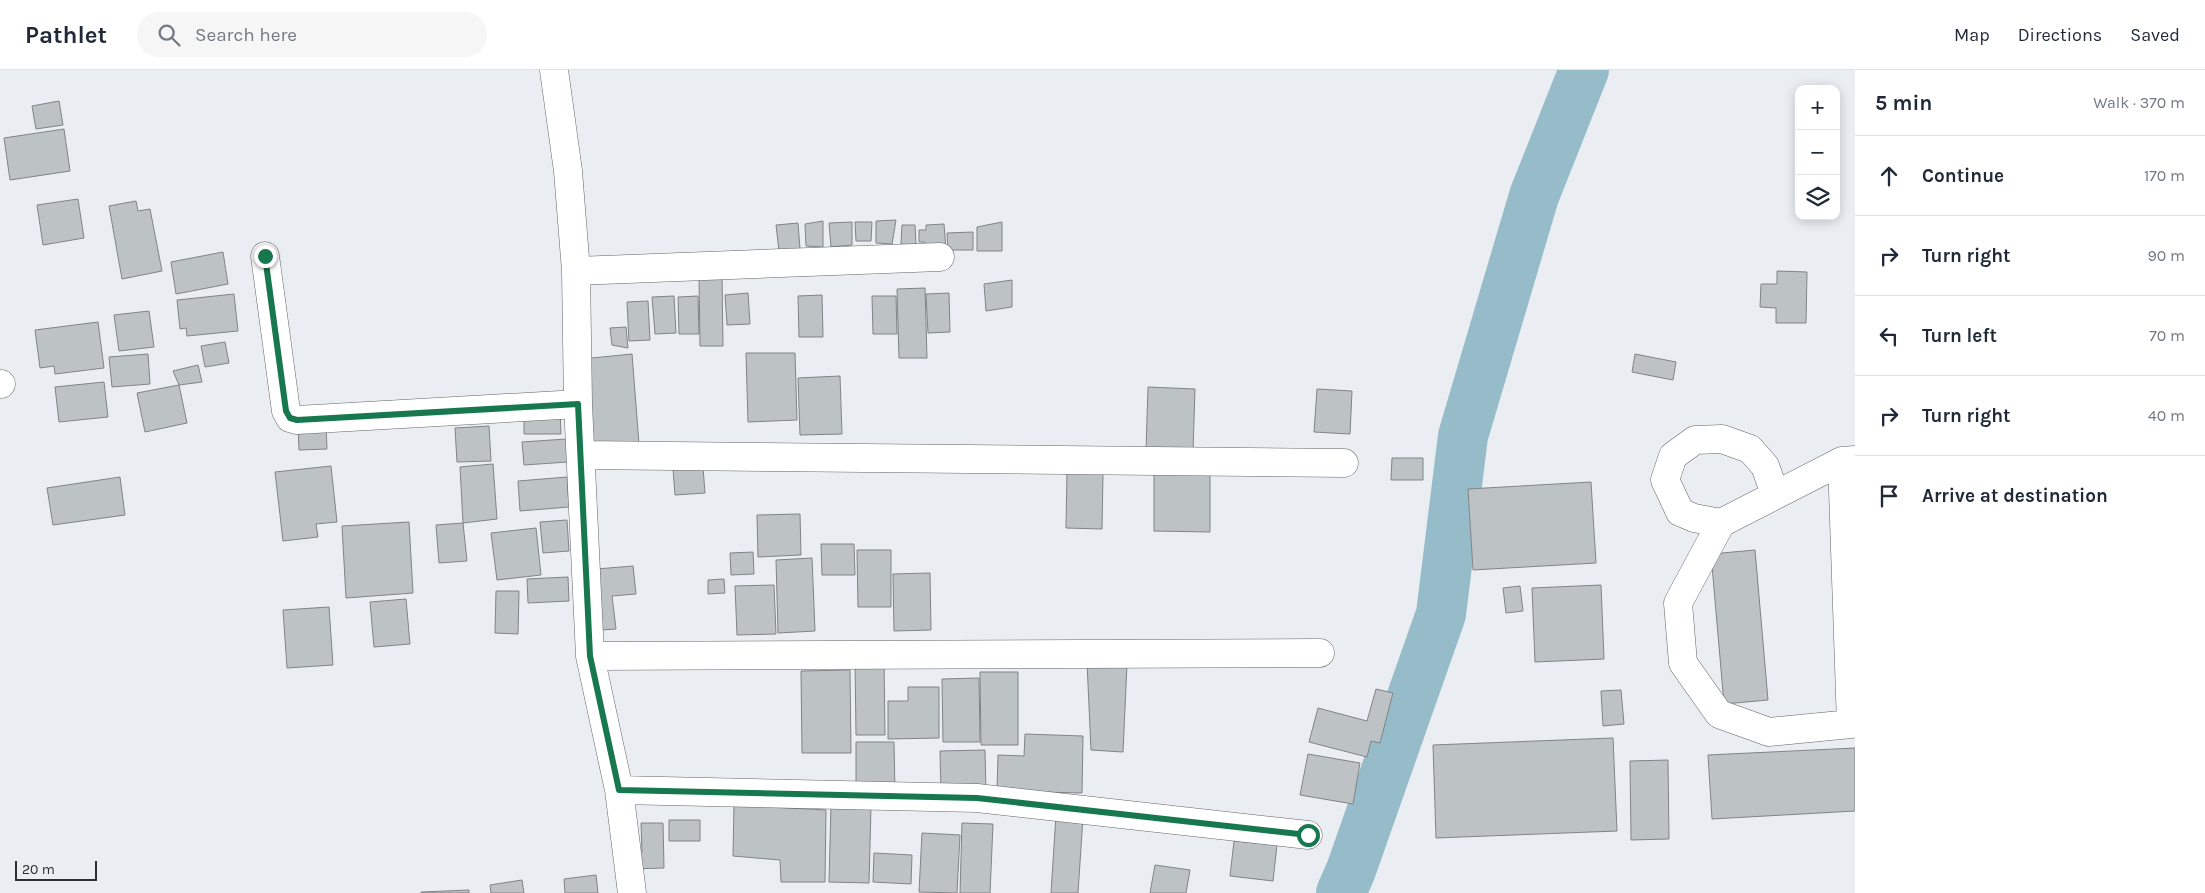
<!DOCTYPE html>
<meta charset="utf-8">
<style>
:root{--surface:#fff;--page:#f6f6f7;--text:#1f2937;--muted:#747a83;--line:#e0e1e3}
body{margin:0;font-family:Karla,sans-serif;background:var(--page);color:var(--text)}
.controls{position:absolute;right:15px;top:15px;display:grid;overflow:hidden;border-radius:10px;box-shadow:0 2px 12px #0003}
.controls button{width:45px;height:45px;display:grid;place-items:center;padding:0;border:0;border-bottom:1px solid var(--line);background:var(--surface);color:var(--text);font:25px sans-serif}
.scale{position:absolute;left:15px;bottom:12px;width:82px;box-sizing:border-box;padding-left:5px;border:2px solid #2d2e30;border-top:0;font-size:14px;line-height:18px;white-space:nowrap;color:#2d2e30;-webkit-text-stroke:4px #eaedf1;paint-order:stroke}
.stop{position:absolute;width:15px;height:15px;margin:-11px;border:4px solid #17774e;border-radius:50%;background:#fff}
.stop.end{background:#17774e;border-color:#fff;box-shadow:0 1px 5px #0008}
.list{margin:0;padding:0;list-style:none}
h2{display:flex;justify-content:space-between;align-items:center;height:65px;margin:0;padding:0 20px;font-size:21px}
h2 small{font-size:16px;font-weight:400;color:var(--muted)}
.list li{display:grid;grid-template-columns:32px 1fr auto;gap:15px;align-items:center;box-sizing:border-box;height:80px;padding:0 20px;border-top:1px solid var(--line)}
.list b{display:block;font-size:19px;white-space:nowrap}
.list em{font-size:16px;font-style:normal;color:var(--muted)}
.icon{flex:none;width:28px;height:28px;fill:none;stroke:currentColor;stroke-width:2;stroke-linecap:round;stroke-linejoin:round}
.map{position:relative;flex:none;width:1855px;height:823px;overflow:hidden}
header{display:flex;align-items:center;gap:30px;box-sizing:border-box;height:70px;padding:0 25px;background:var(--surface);border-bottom:1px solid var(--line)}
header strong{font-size:24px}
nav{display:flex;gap:28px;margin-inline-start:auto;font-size:18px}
.search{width:350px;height:45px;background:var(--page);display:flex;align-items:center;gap:12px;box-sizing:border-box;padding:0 18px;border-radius:28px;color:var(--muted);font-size:19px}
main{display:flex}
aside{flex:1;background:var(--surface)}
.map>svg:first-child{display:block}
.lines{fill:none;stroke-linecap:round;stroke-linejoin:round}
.river{stroke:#96bcca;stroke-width:50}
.building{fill:#bdc2c5;stroke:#808488}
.minor-casing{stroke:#626569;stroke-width:29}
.minor{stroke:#fff;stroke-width:28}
.route{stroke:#17774e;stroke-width:6}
</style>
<header>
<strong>Pathlet</strong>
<div class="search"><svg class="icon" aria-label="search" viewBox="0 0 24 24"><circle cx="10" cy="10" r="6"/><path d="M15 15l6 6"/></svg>Search here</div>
<nav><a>Map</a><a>Directions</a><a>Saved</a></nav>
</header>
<main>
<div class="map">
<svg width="1855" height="823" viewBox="0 0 1855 823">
<rect width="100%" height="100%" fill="#eaedf1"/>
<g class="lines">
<path class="river" d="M1341 823 1351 800 1441 544 1463 366 1534 126 1584 0"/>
</g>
<path class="building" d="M59 31 63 55 36 59 32 36Z
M64 59 70 101 10 110 4 68Z
M78 129 84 168 43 175 37 135Z
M136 131 138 141 150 139 162 201 122 209 109 136Z
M896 150 892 174 876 173V151Z
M823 151V177L806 176 805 154Z
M852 152V175L831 177 829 153Z
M855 152H872L871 171H856Z
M1002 152V181H977V157Z
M798 153 800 179 779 181 776 155Z
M944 154 946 180H926L925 172H919V160H926V155Z
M902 155H915L916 175 901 174Z
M973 162V180H948L947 163Z
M223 182 228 214 176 224 171 192Z
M1777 201 1807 202 1806 253H1776V238L1760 237 1761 214H1777Z
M699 205H722L723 276H700Z
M1012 210V237L986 241 984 214Z
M925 218 927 288H899L897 219Z
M748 223 750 254 727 255 725 225Z
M949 223 950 262 928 263 926 224Z
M234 224 238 261 187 266 186 258 180 259 177 230Z
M822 225 823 267H799L798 226Z
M674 226 676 263 655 264 652 227Z
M698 226 699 264H679L678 227Z
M872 226H896L897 264H873Z
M648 231 650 270 629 271 627 232Z
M149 241 154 277 119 281 114 245Z
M98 252 104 298 55 304 54 296 40 298 35 260Z
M626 257 628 278 612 275 610 258Z
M225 272 229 293 205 297 201 276Z
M746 283H795L797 350 748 352Z
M148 284 150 314 112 317 109 287Z
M632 284 639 374 588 378 582 289Z
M1635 284 1676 292 1673 310 1632 302Z
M198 295 202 312 179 315 173 301Z
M840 306 842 364 800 365 798 308Z
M104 312 108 347 59 352 55 317Z
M179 315 187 353 145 362 137 323Z
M1148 317 1195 319 1193 381 1146 380Z
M1317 319 1352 321 1350 364 1314 362Z
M560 340 561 364H524V341Z
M326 355 327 379 299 380 298 356Z
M489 356 491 391 457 392 455 358Z
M566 369 568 392 524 395 522 372Z
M1392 388H1423V410H1391Z
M493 394 497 449 463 453 460 397Z
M331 396 337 452 316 454 318 467 283 471 275 402Z
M703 397 705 423 675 425 673 399Z
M1067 402 1103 403 1102 459 1066 458Z
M1154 404 1210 405V462L1154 461Z
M120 407 125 445 53 455 47 418Z
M567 407 569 437 520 441 518 411Z
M1591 412 1596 493 1473 500 1468 419Z
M800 444 801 485 758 487 757 445Z
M567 450 569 481 543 483 540 452Z
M409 452 413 523 346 528 342 456Z
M463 453 467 491 439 493 436 455Z
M536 458 541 505 497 510 491 463Z
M821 474H854L855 505H822Z
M857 480H891V537H858Z
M1755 480 1768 630 1724 634 1711 484Z
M753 482 754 504 731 505 730 483Z
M812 488 815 561 778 563 776 490Z
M633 496 636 524 612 526 616 559 602 560 596 499Z
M930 503 931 560 894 561 893 504Z
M568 507 569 531 528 533 527 509Z
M724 509 725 523 708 524V510Z
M774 515 776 564 737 565 735 516Z
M1601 515 1604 589 1535 592 1532 518Z
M1520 516 1523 541 1506 543 1503 518Z
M496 521H519L518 564 495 563Z
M406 529 410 574 374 577 370 532Z
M329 537 333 595 287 598 283 540Z
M884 591 885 665H856L855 592Z
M1087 592 1127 594 1123 682 1091 680Z
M850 600 851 683H802L801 601Z
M980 602H1018V675H981Z
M979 608 980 672H943L942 609Z
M908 617H939V668L888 669V631H908Z
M1376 619 1393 623 1380 673 1371 671 1367 687 1309 672 1318 638 1367 651Z
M1621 620 1624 654 1603 656 1601 621Z
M1025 664 1083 666 1082 723 997 721 998 685 1024 686Z
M1613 668 1617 761 1436 768 1433 675Z
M856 672H894L895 723 856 722Z
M1855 678V741L1712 749 1708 685Z
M985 680 986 721 941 722 940 681Z
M1308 684 1360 693 1353 734 1300 725Z
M1668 690 1669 769 1631 770 1630 691Z
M734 735 826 740 825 812H781L780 790 733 786Z
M831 735 871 736 869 813 829 812Z
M1056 745 1083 747 1078 823H1051Z
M669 750H700V771H669Z
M641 753H663L664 798 630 799 629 783 642 782Z
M962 753 993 754 990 823H960Z
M922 763 960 765 957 823 919 822Z
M1234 771 1277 775 1273 811 1230 806Z
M874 783 912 785 911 814 873 812Z
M1155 795 1190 800 1186 823H1150Z
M596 805 598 823H565L564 809Z
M522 810 524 823H491L490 815Z
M469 820V823H421V822Z"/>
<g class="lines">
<g class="minor-casing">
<path id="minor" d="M554 0 568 101 576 201 578 334 590 586 619 720 632 823
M265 186 286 341 290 348 297 350 578 334
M576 201 940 187
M0 314H1
M582 385 1344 393
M1842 391 1851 654 1769 662 1719 644 1683 593 1678 533 1721 453 1842 391 1855 390
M1721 453 1694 448 1680 442 1665 410 1673 386 1695 370 1722 369 1750 379 1765 396 1775 424
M590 586 1320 583
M619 720 977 728 1308 765"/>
</g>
<use href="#minor" class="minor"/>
</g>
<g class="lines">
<path class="route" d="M265 186 286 341 290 348 297 350 578 334 590 586 619 720 977 728 1308 765"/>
</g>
</svg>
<div class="controls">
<button>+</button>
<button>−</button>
<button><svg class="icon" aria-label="layers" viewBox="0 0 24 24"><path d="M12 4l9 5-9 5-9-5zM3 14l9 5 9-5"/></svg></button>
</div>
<div class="scale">20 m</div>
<div class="stop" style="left:1308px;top:765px"></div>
<div class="stop end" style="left:265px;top:186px"></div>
</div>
<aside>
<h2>5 min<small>Walk · 370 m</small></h2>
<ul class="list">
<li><svg class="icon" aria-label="ahead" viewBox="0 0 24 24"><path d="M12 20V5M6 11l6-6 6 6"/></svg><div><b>Continue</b></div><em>170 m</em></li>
<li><svg class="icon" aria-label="right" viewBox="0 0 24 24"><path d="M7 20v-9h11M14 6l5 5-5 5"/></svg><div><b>Turn right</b></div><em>90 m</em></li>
<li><svg class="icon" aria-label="left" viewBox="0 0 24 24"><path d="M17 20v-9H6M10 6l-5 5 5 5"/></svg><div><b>Turn left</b></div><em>70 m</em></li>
<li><svg class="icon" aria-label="right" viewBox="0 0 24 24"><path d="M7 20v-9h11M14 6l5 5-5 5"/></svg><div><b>Turn right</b></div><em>40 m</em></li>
<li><svg class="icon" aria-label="arrive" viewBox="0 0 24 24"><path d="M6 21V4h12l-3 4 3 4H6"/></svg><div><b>Arrive at destination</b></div></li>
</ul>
</aside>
</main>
